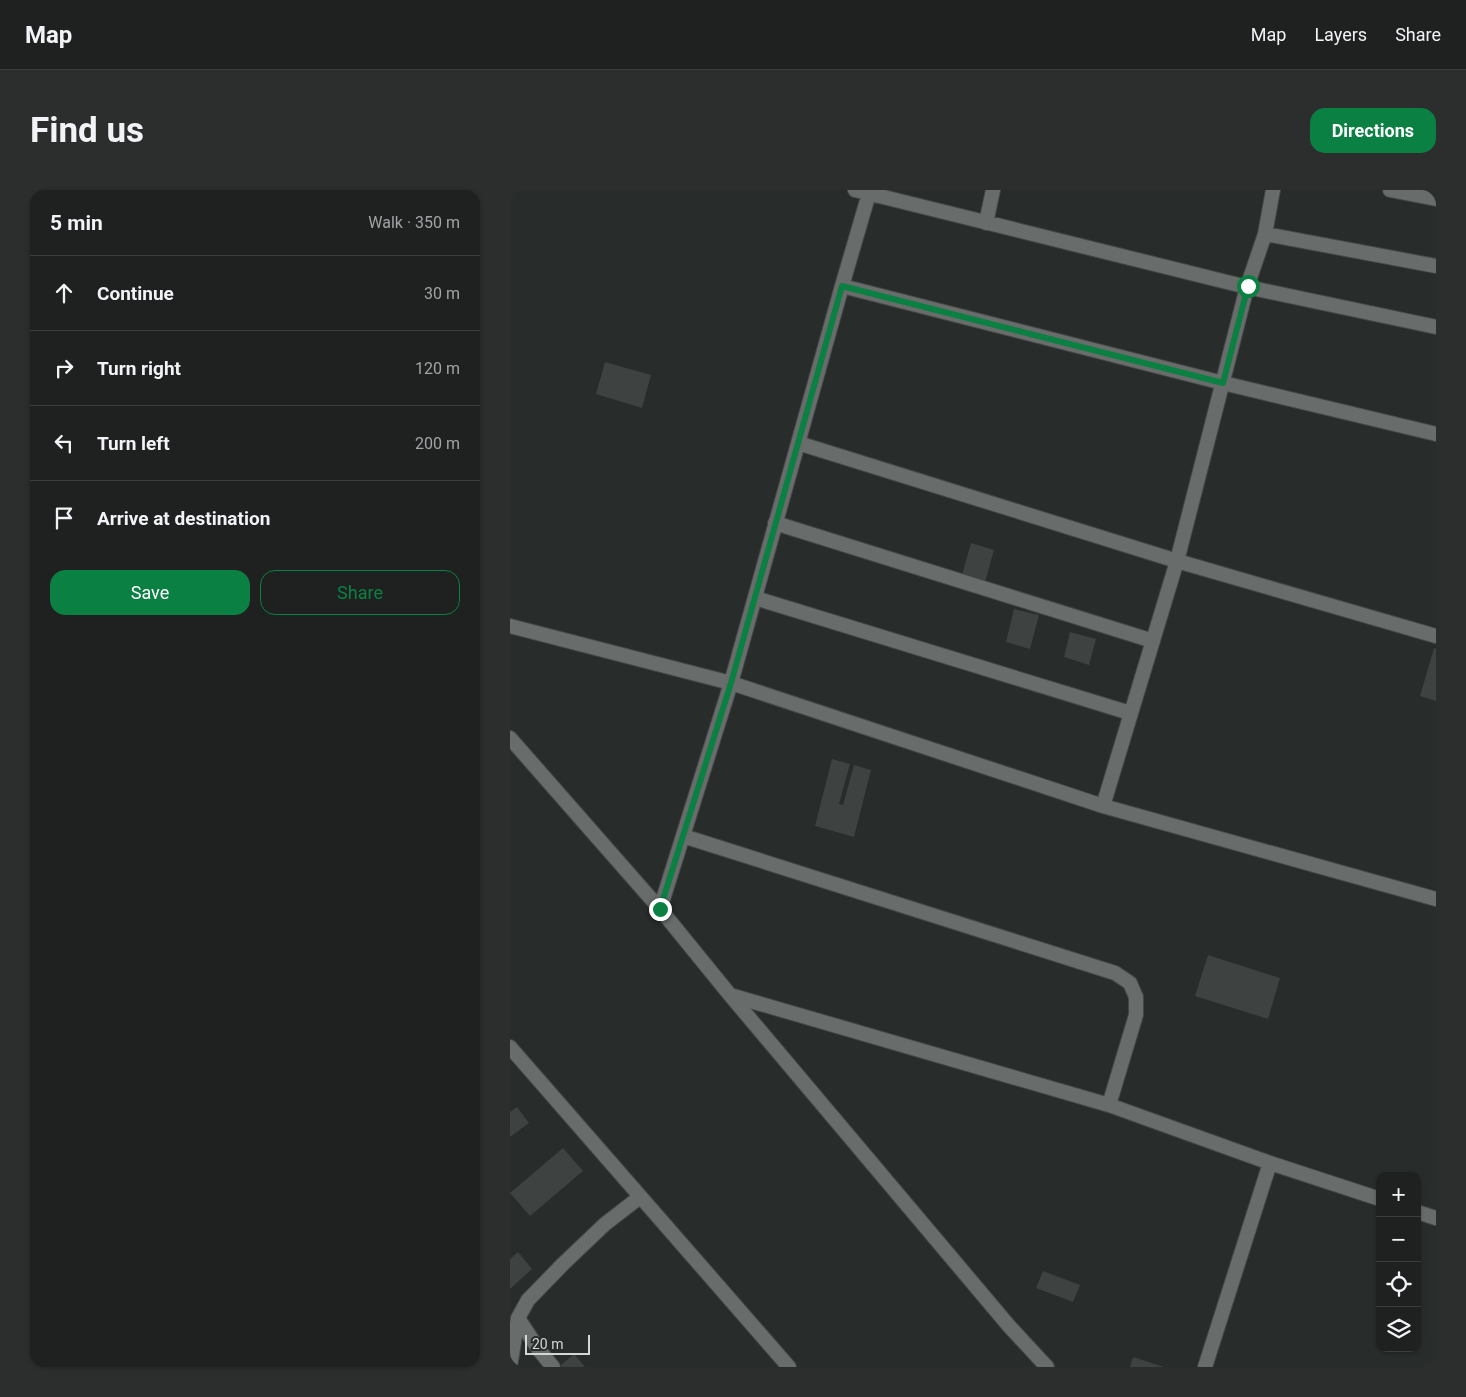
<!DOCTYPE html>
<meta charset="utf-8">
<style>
:root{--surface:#1e2120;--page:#2b2e2d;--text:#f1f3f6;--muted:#a1a3a5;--line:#3c3e3e;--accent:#0b8043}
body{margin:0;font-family:Roboto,sans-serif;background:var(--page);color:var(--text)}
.controls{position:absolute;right:15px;bottom:15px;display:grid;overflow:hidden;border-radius:10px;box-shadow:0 1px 4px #0004}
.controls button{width:45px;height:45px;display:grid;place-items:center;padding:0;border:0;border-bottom:1px solid var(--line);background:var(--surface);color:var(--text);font:25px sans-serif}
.scale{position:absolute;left:15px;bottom:12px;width:65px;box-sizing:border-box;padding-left:5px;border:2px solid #d4d7d6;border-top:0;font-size:14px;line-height:18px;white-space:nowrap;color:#d4d7d6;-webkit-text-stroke:4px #282c2a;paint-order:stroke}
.stop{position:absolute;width:15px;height:15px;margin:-11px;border:4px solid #0b8043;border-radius:50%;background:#fff}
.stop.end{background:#0b8043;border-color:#fff;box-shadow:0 1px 5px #0008}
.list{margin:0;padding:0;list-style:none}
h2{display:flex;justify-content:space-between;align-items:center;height:65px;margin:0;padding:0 20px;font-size:21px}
h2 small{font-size:16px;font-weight:400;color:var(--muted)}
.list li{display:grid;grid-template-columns:32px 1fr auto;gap:15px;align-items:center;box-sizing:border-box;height:75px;padding:0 20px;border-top:1px solid var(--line)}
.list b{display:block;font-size:19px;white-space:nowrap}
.list em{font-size:16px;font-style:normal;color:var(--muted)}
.actions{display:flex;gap:10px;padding:15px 20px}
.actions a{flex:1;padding:11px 0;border:1px solid var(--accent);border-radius:15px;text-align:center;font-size:18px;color:var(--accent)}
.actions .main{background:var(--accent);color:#fff}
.icon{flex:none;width:28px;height:28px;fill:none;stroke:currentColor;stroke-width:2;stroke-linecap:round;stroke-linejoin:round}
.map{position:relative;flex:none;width:926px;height:1177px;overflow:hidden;border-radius:15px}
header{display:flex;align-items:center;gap:30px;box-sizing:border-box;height:70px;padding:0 25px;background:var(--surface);border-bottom:1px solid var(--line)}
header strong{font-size:24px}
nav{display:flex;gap:28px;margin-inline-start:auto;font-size:18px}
.intro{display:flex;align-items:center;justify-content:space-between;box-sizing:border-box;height:120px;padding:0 30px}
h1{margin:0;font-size:35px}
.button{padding:12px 22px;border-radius:15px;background:var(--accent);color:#fff;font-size:18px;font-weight:700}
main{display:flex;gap:30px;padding:0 30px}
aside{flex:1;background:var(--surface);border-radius:15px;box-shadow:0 1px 4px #0004}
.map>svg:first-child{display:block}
.building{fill:#3e4240}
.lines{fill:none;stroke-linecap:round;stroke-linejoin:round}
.minor-casing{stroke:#444746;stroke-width:16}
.minor{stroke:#686c6a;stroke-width:14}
.route{stroke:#0b8043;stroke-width:6}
</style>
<header>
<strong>Map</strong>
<nav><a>Map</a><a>Layers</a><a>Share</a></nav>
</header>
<div class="intro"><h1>Find us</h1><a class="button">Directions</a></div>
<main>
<aside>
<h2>5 min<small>Walk · 350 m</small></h2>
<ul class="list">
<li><svg class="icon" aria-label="ahead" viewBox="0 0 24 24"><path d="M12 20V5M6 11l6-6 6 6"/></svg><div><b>Continue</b></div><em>30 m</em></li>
<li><svg class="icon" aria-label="right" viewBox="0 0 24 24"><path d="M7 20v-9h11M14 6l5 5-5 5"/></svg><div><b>Turn right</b></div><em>120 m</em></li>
<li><svg class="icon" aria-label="left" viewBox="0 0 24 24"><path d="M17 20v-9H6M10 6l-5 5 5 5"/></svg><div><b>Turn left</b></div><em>200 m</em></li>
<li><svg class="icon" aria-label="arrive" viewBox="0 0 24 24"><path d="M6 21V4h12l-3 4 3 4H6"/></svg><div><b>Arrive at destination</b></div></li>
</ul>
<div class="actions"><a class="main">Save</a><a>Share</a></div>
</aside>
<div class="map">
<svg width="926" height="1177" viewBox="0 0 926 1177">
<rect width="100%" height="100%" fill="#282c2a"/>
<path class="building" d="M95 172 141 185 132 218 86 204Z
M461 353 484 360 475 392 452 385Z
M504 419 529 425 520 459 496 452Z
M560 442 586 449 579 475 554 467Z
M924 458 926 459V511L910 506Z
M322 569 340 574 329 614 333 615 344 575 361 580 344 647 305 636Z
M698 765 770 788 758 829 685 806Z
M7 917 19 933 0 947V922Z
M53 958 73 981 20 1026 0 1003Z
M8 1062 22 1079 0 1099V1069Z
M533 1081 570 1095 563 1112 526 1098Z
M64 1164 75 1177H52L51 1175Z
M623 1167 654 1177H620Z"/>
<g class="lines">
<g class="minor-casing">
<path id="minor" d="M345 0 737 97 926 137
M880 0 926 9
M476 33 483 0
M755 44 926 76
M332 96 713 193 926 244
M288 253 667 371 926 446
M265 333 643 451
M245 408 620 523
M0 436 221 493 593 616 926 709
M0 548 150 719 220 805 499 1136 537 1177
M593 616 667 371 737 97 755 44 763 0
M173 646 605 783 620 793 626 807V825L599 915
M150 719 221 493 332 96 360 0
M220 805 599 915 760 973 870 1009
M0 857 279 1177
M907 1022 926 1028
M8 1128 29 1160 43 1177
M0 1177 8 1128 18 1110 53 1074 95 1034 130 1007
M695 1177 760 973"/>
</g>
<use href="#minor" class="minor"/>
</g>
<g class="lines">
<path class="route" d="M150 719 221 493 332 96 713 193 738 96"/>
</g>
</svg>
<div class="controls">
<button>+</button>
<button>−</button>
<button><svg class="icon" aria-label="locate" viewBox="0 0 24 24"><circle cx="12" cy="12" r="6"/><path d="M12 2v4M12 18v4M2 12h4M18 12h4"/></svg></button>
<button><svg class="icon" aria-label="layers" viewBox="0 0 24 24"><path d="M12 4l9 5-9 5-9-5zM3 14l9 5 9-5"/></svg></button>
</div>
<div class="scale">20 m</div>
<div class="stop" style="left:738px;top:96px"></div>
<div class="stop end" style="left:150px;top:719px"></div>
</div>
</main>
